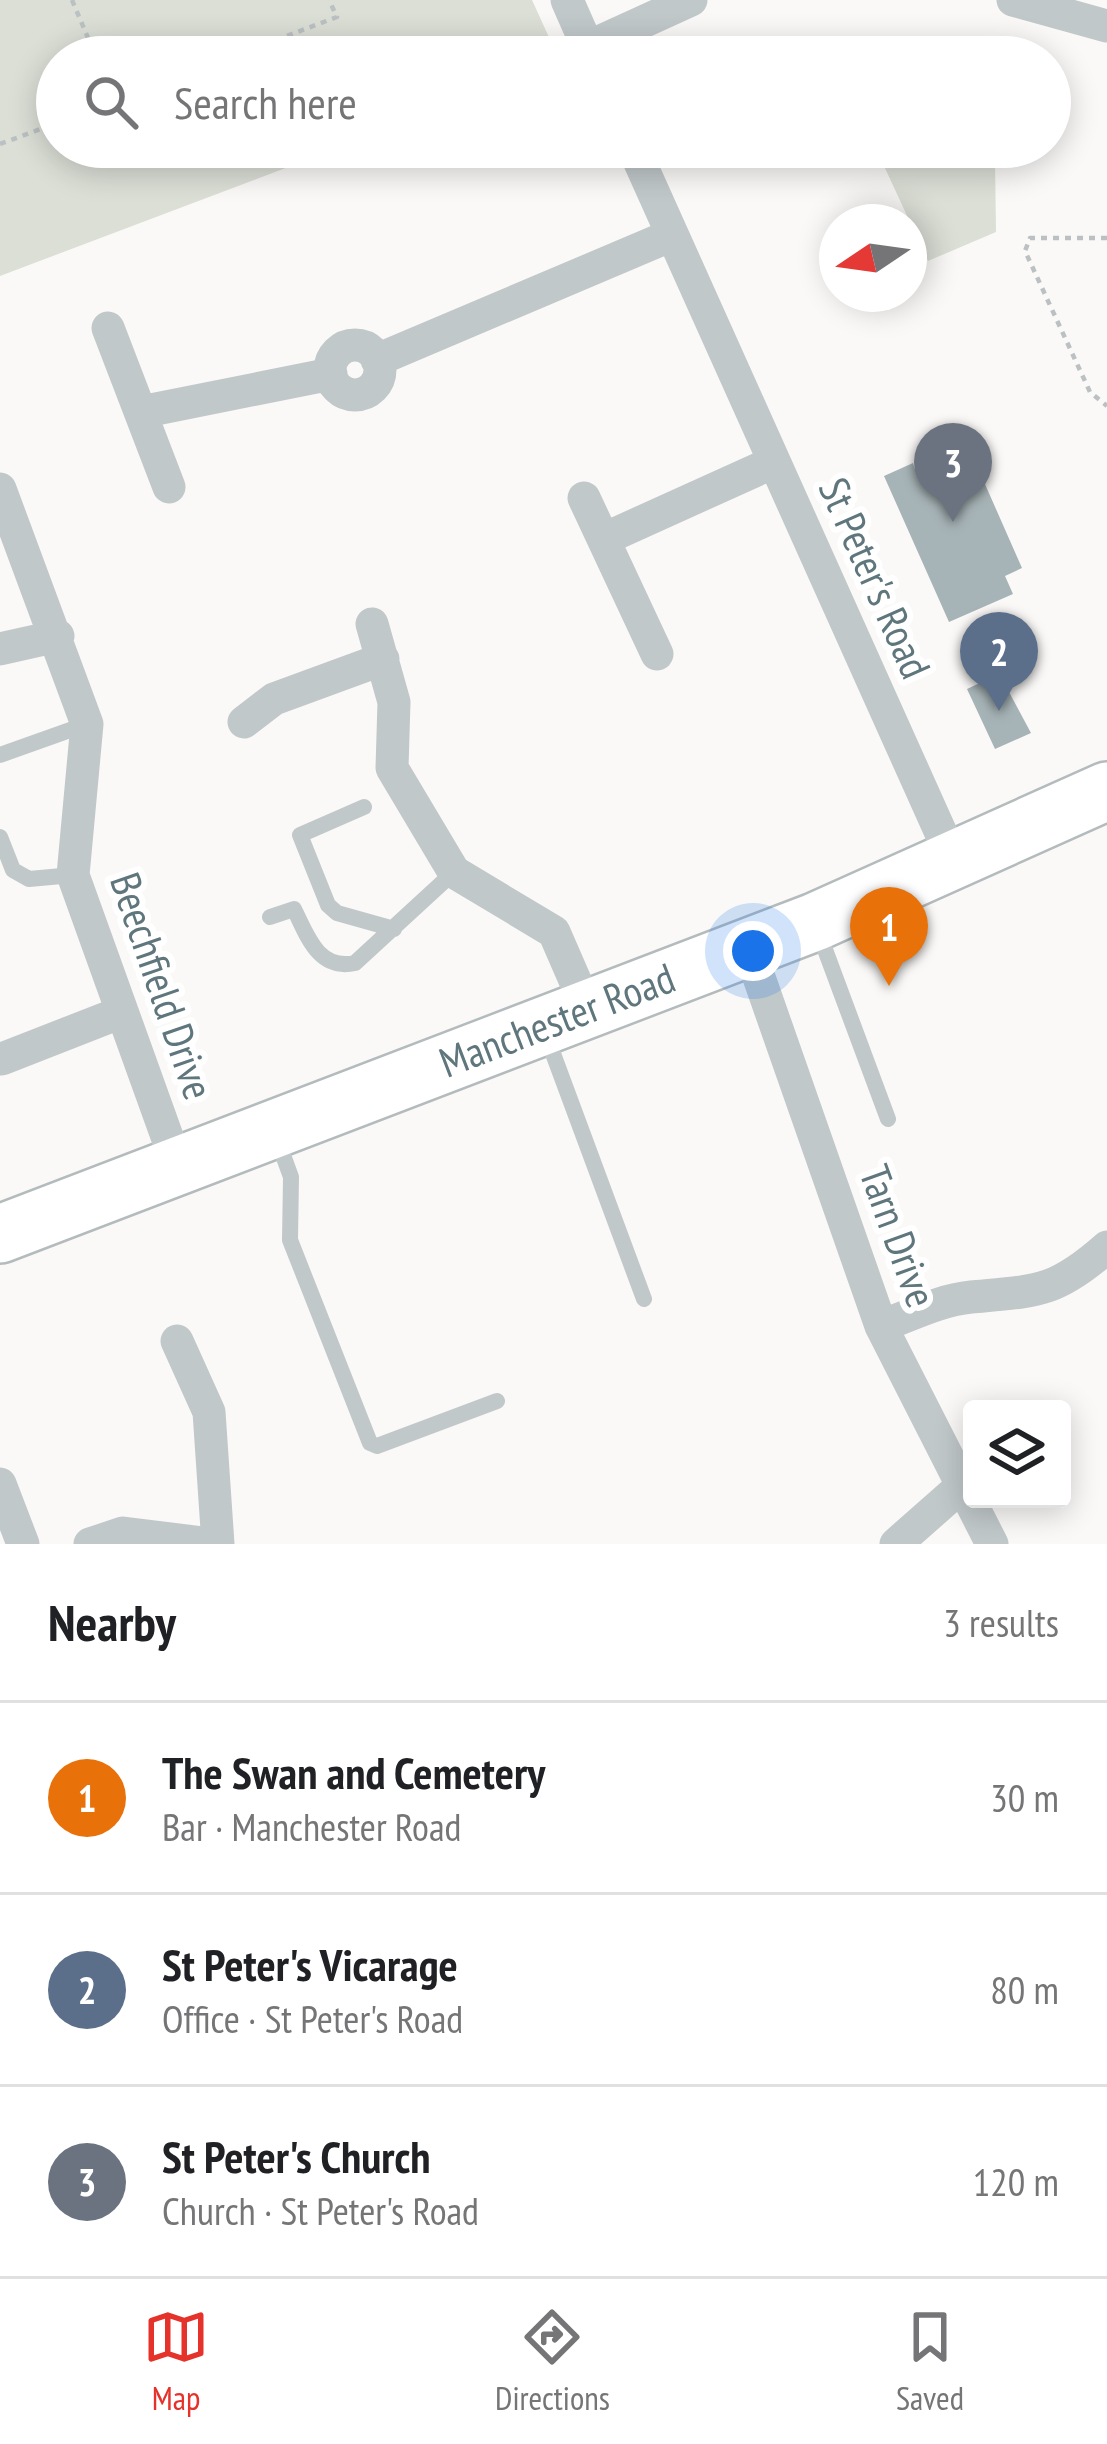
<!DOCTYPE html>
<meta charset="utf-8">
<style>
:root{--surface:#fff;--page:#f6f6f6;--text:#202124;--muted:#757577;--line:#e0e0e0;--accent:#e5332c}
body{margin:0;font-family:"PT Sans Narrow",sans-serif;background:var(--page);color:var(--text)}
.controls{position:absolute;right:36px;bottom:36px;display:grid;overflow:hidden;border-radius:12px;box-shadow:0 6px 30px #0003}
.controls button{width:108px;height:108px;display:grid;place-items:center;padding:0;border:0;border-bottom:3px solid var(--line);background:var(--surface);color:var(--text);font:60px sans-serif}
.compass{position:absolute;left:819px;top:204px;width:108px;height:108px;border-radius:50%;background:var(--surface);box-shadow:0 6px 30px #0003;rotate:257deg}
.you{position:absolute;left:753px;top:951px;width:42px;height:42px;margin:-30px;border:9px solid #fff;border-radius:50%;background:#1a73e8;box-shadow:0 0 0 18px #1a73e833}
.badge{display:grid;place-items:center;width:78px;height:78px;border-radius:50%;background:var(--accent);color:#fff;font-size:39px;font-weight:700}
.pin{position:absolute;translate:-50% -99px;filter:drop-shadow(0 3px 6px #0008)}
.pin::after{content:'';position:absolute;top:63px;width:42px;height:36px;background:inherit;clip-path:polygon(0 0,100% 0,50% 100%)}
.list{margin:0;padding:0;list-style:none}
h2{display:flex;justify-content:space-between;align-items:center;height:156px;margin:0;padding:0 48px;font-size:51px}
h2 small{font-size:39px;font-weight:400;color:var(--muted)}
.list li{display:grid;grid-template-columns:78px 1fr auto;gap:36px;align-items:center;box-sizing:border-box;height:192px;padding:0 48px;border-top:3px solid var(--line)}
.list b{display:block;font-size:45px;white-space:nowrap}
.list p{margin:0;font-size:39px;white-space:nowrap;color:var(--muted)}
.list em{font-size:39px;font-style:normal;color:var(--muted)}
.icon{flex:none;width:66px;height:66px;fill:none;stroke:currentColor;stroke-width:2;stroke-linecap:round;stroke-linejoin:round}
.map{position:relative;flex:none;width:1107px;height:1544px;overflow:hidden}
.search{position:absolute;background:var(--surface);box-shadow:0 6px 30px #0003;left:36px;right:36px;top:36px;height:132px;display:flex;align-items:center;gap:30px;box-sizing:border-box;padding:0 42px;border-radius:66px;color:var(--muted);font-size:45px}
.sheet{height:732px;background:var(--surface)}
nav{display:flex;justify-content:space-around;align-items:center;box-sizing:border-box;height:168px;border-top:3px solid var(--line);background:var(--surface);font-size:33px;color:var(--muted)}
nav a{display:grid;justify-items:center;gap:6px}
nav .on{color:var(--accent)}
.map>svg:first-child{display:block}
.green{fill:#dbdfd6}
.building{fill:#a7b4b7}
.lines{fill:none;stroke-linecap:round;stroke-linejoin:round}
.highway-casing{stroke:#b4bbbd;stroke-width:62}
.path{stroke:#bbc0c2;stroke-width:4.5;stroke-dasharray:6 6;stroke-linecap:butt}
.lane{stroke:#c1c8ca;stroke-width:16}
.street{stroke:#c1c8ca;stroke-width:33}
.highway{stroke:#fff;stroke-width:57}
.labels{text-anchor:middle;stroke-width:12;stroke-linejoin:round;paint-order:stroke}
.street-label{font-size:42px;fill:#5f767d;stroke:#fff}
</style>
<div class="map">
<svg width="1107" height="1544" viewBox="0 0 1107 1544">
<rect width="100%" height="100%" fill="#faf9f7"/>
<path class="green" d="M0 0H532L558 57H57V147H341L0 276Z
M892 147H954L995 158 996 232 928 261 878 153Z"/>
<path class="building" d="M939 452 957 462 961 473 977 466 1022 568 1005 576 1013 594 949 622 884 476 913 463 915 470 924 456Z
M994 664 1031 733 995 749 967 689 988 679 983 669Z"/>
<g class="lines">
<g class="highway-casing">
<path id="highway" d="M0 1234 815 922 1107 791"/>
</g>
<path class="path" d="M72 0 96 57
M231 57 337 17 329 0
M0 144 57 123
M1107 238H1030L1025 251 1090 392 1107 406"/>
<path class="lane" d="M0 755 87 724
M364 807 300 835 328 905 337 913 394 929
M0 837 13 870 29 879 73 875
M270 917 294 909C307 935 318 971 355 963L454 872
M817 928 888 1119
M545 1032 644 1299
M276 1136 291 1177 290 1240 370 1443 377 1446 497 1401"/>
<path class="street" d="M567 0 592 57
M1013 0 1107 26
M588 47 691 0
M633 147 954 862
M108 328 169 487
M330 370a25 25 0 1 1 50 0a25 25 0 1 1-50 0Z
M377 360 672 235
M141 412 331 374
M0 489 87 724 73 875 178 1167
M584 498 657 654
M604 539 774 462
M372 624 394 702 392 768 454 872 554 932 587 1008
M0 649 58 636
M244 722 274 699 383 659
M748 946 881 1326 992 1544
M2 1059 122 1012
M881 1326C909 1316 940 1300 971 1297 1037 1291 1055 1293 1107 1247
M177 1341 209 1412 218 1544
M0 1484 23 1544
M90 1544 123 1533 211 1544
M896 1544 964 1484"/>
<use href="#highway" class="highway"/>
</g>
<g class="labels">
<g class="street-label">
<text transform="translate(875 578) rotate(66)" y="15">St Peter's Road</text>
<text transform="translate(162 986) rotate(71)" y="15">Beechfield Drive</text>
<text transform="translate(557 1020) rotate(-21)" y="15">Manchester Road</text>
<text transform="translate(898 1236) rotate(70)" y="15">Tarn Drive</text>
</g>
</g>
</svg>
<div class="controls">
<button><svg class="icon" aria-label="layers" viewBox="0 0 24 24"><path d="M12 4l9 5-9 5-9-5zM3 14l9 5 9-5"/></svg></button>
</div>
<svg class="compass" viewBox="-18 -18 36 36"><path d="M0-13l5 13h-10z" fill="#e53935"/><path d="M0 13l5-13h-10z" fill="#757577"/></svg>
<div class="you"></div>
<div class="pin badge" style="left:889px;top:986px;background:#e8710a">1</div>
<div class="pin badge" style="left:999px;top:711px;background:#5c6f8a">2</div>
<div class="pin badge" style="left:953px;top:522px;background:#6b7280">3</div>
<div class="search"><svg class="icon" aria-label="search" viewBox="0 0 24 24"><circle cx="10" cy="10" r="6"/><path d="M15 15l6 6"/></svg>Search here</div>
</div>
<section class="sheet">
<h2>Nearby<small>3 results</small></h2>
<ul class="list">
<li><span class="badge" style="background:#e8710a">1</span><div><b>The Swan and Cemetery</b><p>Bar · Manchester Road</p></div><em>30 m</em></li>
<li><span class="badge" style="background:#5c6f8a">2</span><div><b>St Peter's Vicarage</b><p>Office · St Peter's Road</p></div><em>80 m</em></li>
<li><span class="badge" style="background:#6b7280">3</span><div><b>St Peter's Church</b><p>Church · St Peter's Road</p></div><em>120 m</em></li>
</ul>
</section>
<nav>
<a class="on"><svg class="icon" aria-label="map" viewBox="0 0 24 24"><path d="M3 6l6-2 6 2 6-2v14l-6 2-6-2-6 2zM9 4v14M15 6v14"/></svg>Map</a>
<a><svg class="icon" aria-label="directions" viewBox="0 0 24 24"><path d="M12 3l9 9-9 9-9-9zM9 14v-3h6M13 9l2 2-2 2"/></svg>Directions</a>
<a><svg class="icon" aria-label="saved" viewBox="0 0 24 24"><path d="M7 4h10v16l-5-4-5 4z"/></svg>Saved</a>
</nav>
